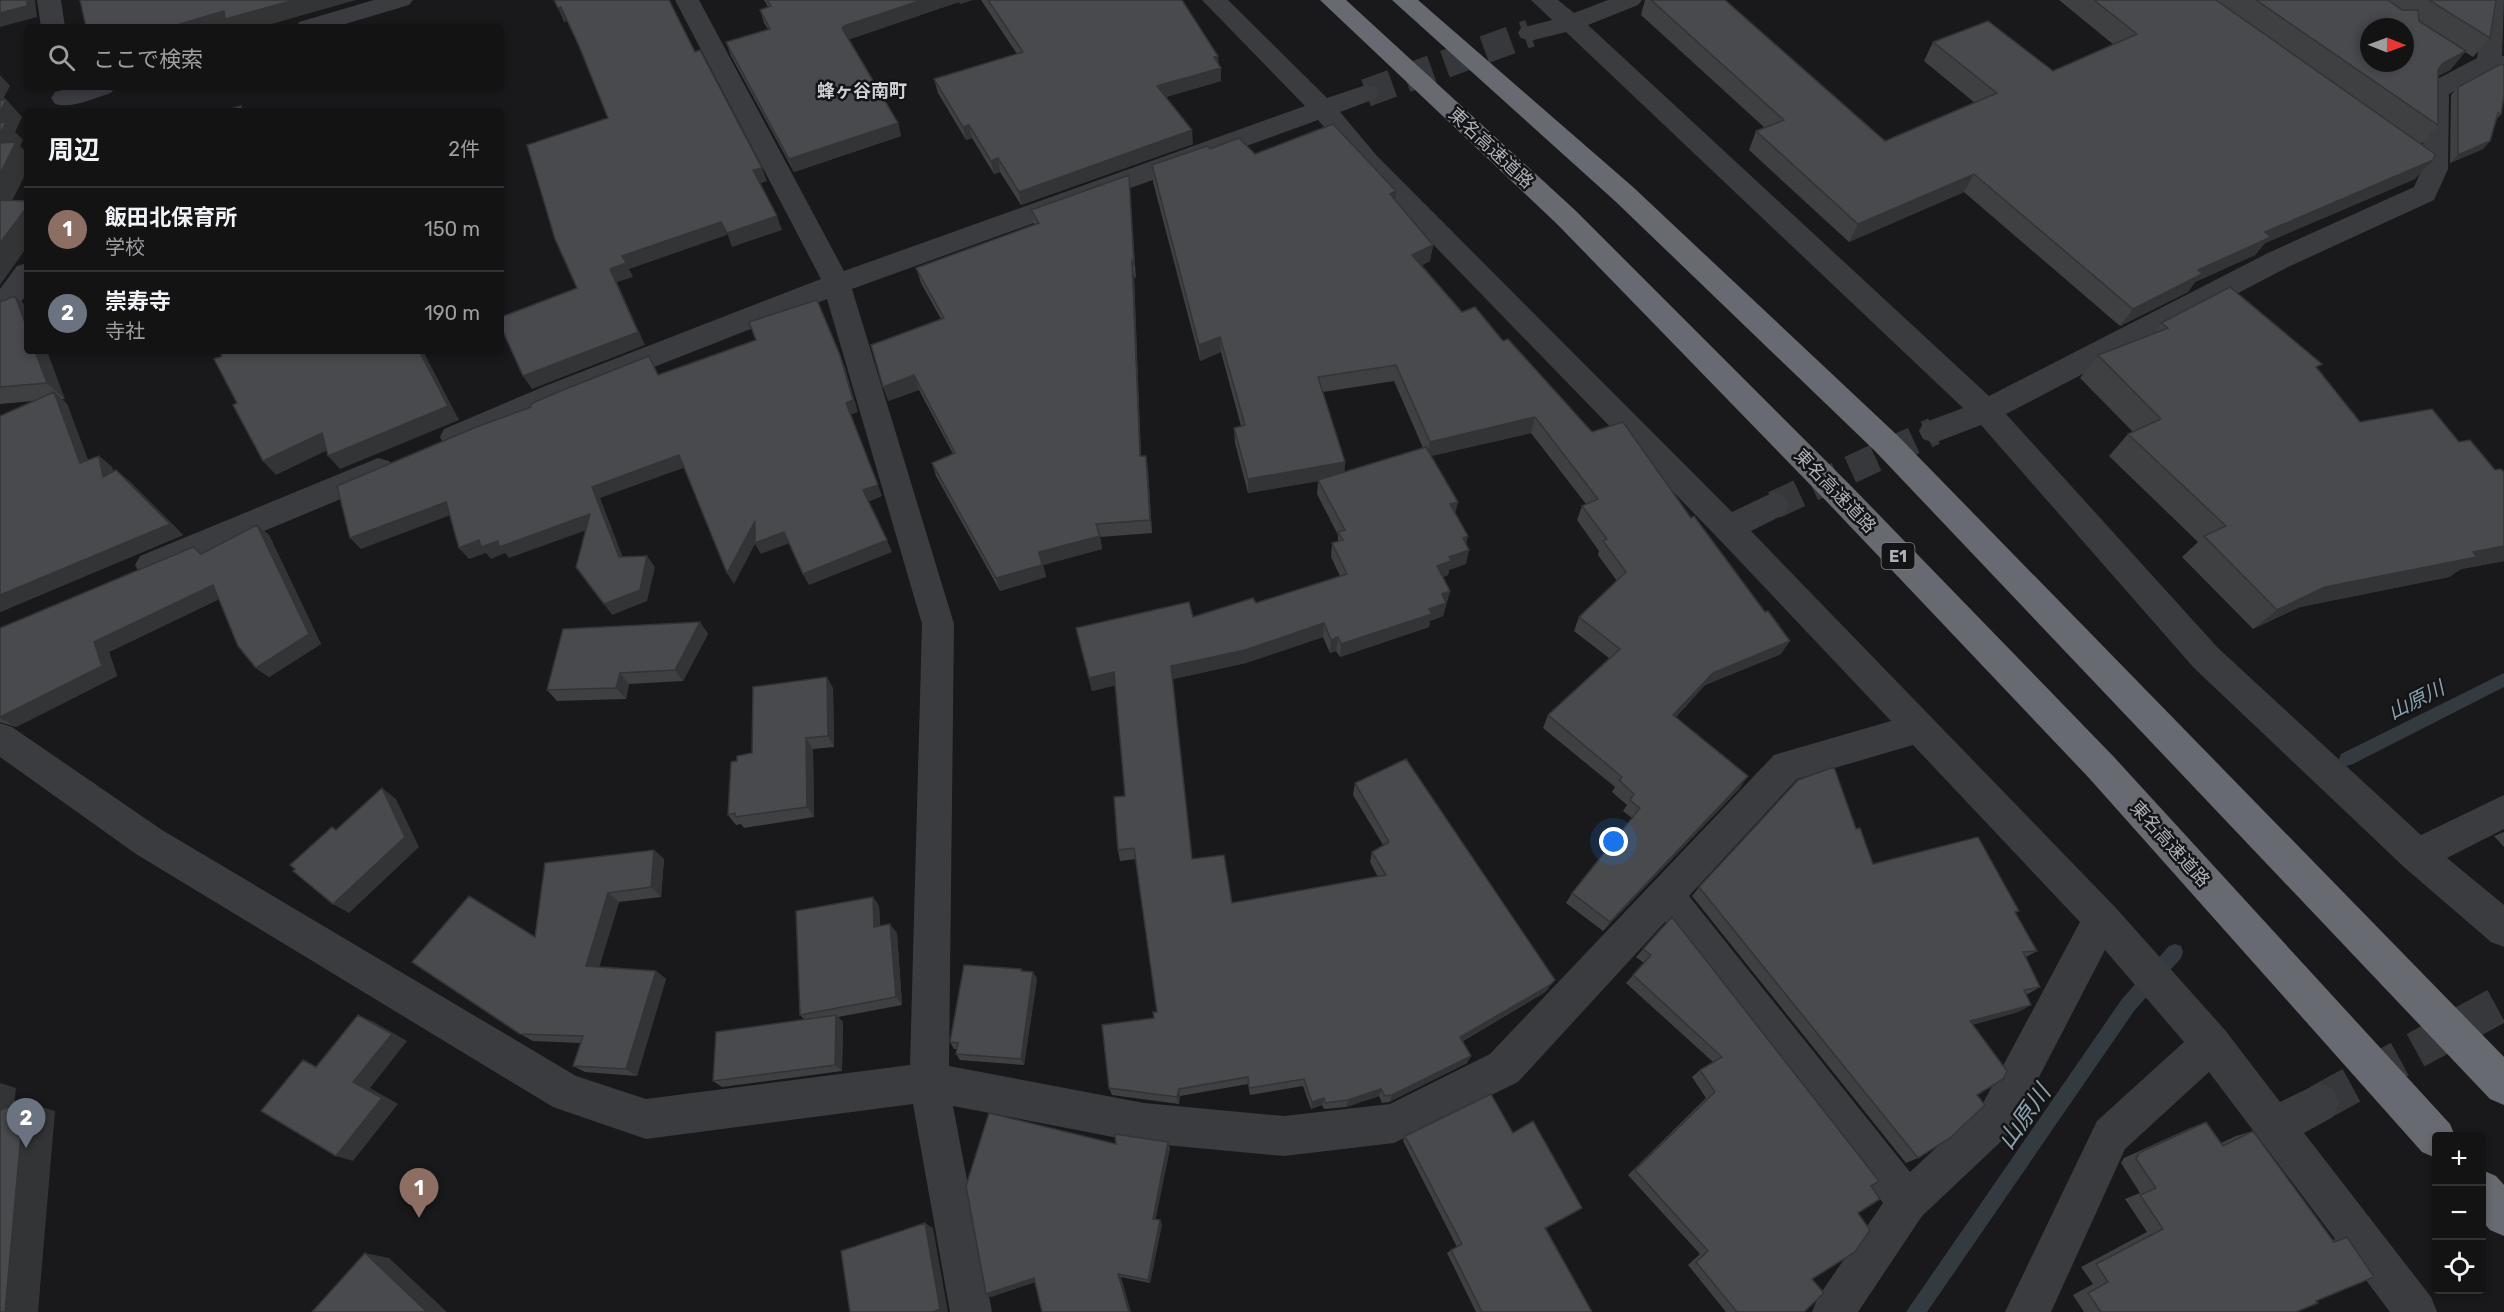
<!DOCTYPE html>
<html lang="ja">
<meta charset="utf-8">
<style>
:root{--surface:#131314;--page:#202022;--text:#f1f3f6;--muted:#9d9ea0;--line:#323234;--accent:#db2777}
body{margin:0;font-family:Rubik,"Noto Sans JP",sans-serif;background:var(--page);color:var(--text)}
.controls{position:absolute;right:18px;bottom:18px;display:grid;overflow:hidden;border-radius:6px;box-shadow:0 3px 9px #0003}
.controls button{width:54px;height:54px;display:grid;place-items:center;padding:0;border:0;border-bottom:2px solid var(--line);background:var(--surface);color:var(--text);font:30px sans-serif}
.compass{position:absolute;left:2360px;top:18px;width:54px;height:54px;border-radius:50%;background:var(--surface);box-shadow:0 3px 9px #0003;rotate:91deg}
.you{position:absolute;left:1614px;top:842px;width:21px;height:21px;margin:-15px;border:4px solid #fff;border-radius:50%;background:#1a73e8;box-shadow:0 0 0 9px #1a73e833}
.badge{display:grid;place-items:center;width:39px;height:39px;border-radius:50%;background:var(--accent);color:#fff;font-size:20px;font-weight:700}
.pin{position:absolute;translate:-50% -50px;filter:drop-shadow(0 2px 3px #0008)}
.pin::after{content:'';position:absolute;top:32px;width:21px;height:18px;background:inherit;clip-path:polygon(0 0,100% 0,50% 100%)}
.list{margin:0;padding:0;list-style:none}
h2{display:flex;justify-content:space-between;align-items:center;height:78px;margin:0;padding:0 24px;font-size:26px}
h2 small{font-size:20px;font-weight:400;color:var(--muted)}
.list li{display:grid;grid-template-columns:39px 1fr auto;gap:18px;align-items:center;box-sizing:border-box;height:84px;padding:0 24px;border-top:2px solid var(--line)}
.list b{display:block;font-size:22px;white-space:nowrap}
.list p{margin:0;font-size:20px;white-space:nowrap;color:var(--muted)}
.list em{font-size:20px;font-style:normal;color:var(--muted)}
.icon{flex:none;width:33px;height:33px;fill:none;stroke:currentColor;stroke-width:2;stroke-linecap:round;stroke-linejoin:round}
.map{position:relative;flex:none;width:2504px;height:1312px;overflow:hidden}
.search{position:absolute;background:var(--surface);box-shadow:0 3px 9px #0003;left:24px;top:24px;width:480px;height:66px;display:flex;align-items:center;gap:15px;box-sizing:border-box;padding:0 21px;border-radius:6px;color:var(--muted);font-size:22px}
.panel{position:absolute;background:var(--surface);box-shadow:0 3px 9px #0003;left:24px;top:108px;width:480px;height:246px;border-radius:6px}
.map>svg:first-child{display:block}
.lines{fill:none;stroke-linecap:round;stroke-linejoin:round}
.stream{fill:#333b40;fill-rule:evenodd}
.minor-tunnel-far1{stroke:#37383b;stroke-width:28;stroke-dasharray:28 14;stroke-linecap:butt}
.minor-tunnel{stroke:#37383b;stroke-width:37;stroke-dasharray:37 18;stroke-linecap:butt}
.minor{fill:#3b3c3f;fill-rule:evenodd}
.motorway{fill:#676a70;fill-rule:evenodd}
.wall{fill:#3e4042;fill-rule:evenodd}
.shaded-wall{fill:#323436}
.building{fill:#484a4d;stroke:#323436;stroke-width:1.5;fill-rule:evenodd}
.labels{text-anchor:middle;stroke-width:5;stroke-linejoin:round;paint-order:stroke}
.shield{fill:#141416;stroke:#7f8388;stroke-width:1.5}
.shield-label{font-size:16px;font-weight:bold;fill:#adb2b9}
.far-quarter-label{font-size:18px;font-weight:bold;fill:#ced1d6;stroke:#141416}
.street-label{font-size:18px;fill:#adb2b9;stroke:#141416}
.water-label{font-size:20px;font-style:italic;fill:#89a1af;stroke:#141416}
.near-water-label{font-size:24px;font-style:italic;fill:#89a1af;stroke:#141416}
</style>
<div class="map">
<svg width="2504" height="1312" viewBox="0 0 2504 1312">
<rect width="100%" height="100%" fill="#19191b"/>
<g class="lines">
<path class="stream" d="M2504 673V687L2353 764 2347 766 2341 764 2339 759 2341 754Z
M2175 944 2181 946 2183 952 2181 958 2134 1011 1927 1312H1906L2122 999 2169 946Z"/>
<path class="minor-tunnel-far1" d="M1366 93 1530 33
M1774 505 1934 431"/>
<path class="minor-tunnel" d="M2319 1103 2504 1002"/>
<path class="minor" d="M37 0H61L65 27H41Z
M374 0H413L409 5 335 27H296L299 22Z
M675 0H699L844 271 1305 106 1202 0H1228L1327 98 1366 85 1375 87 1379 93 1375 99 1340 112 1377 156 1732 512 1774 492 1785 496 1789 505 1785 514 1751 531 2115 907 2225 1030 2280 1102 2319 1083 2333 1089 2339 1103 2333 1117 2304 1133 2431 1297 2437 1312H2390L2209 1072 2125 1149 2051 1312H2005L2097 1121 2184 1042 2105 950 2010 1133 1922 1216 1858 1312H1812L1818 1297 1883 1203 1665 922 1518 1082 1394 1143 1284 1156 1144 1143 953 1106 992 1312H950L913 1104 646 1139 553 1107 136 854 0 757V723L12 727 162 830 576 1076 646 1099 910 1065 922 624 827 299 570 400 466 445 455 449 444 445 440 437 444 429 550 384 821 279ZM1318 120 1359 168 1717 537 1891 721 1774 755 1490 1054 1390 1104 1284 1116 1144 1103 949 1066 954 624 852 289ZM1913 745 2080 922 1982 1105 1910 1172 1689 896 1797 779Z
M1531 0H1558L1574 13 1608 0H1642L1638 5 1588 25 1989 396 2268 253 2414 187 2422 169 2424 90 2428 84 2477 58 2484 0H2504L2502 56H2504V72L2493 70 2449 94 2448 169 2434 200 2288 267 2006 414 2218 648 2421 835 2504 795V829L2447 858 2504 905V947L2491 942 2404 867 2194 668 1981 425 1934 443 1923 439 1919 431 1923 423 1963 408 1566 32 1530 41 1521 38 1518 33 1521 28 1552 20Z
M73 87H115L111 93C94 98 72 109 55 104L51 98 55 92Z
M27 263V294L10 317 0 320V289L17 266Z
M378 458 389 461 393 470 389 479 151 578 140 574 135 565 140 556Z"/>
<path class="motorway" d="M1320 0H1346L1576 211 1852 487 2113 756 2450 1124 2455 1136H2436V1158L2422 1152 2089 778 1830 505 1558 225Z
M1392 0H1418L1633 187 1897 435 2504 1057V1105L2490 1099 1875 451 1615 201Z
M2482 1170 2496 1176 2504 1185V1236L2490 1230 2482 1221Z"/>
</g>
<path class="wall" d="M764 0H972L960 4 959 2 849 39 898 123 901 136 794 172 731 56 726 42 768 29 764 23 760 10 768 7Z
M981 0H1182L1221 68V81L1166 97 1193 144 1021 205 1000 172 994 174 972 138 966 140 938 93 934 79 1017 54Z
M1645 0H1725L1885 141 1975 103 1924 61 1933 42 2053 71 2114 45 2059 0H2496L2490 38 2473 57 2465 52 2450 70 2438 76V125L2421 144 2415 179 2265 243 2255 255 2195 282 2188 292 2120 326 1964 192 1849 242 1749 150 1756 131 1765 128 1641 15Z
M2458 87 2501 114 2497 119 2490 141 2483 149 2450 163 2451 95Z
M1210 149 1255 154 1396 191 1395 200 1433 245 1430 261 1422 265 1462 312 1503 341 1781 654 1705 685 1676 717 1740 788 1603 931 1566 903 1572 893 1632 818 1623 811 1627 805 1612 792 1615 787 1543 728 1548 715 1609 658 1574 631 1579 617 1617 581 1598 555 1599 551 1577 520 1582 506 1586 504 1531 433 1431 456 1458 502 1455 513 1466 545V564L1449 570 1448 575 1443 577 1450 591 1443 616 1430 621 1429 627 1340 657 1336 651 1330 653 1323 637 1246 663 1173 679 1192 859 1232 903 1378 877 1370 862 1372 852 1383 845 1353 795 1355 783 1549 988 1544 993 1463 1041 1467 1063 1389 1102 1382 1103 1379 1096 1346 1107 1324 1109 1322 1105 1311 1109 1303 1086 1250 1095 1248 1084 1180 1096 1179 1104 1112 1095 1109 1088 1157 1012 1136 859 1120 861 1118 850 1125 796 1116 685 1092 691 1076 628 1193 617 1256 603 1340 576 1331 557 1332 543 1338 541V535L1317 494 1318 481 1248 493 1235 443 1234 428 1241 426 1221 352 1200 361 1153 182 1152 165ZM1394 381 1423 448 1344 472 1345 462 1323 392Z
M1130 191 1136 279 1134 276 1141 456 1148 470 1152 533 1100 537 1102 549 1043 565 1046 577 1000 591 936 476 932 463 953 454 919 390 888 401 941 319 921 283 916 268 1034 225 1031 210Z
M15 296 27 307V351L65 399H62L67 404 88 460 99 456 112 467 113 471 116 470 129 481 183 535 0 612V416L33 401 0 404V302Z
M2161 323 2318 369 2360 422 2459 442 2495 470 2504 472V561L2461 569 2449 577 2300 607 2253 629 2182 557 2198 542 2109 456 2128 434 2133 432 2080 378 2098 355 2151 335Z
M257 525 269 535 321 644 269 677 256 668 219 599 109 652 117 676 16 727 0 722V628L202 554Z
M700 622 708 634 683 681 629 684 626 699 557 701 547 690Z
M833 688 834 747 813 749 814 817 744 828 741 824 736 825 728 815 737 761 752 753Z
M1856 829 1873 864 2015 914 2037 951 2026 957 2040 987 2026 995 2031 1005 2018 1012 1972 1025 1977 1095 1918 1158 1906 1163 1692 896 1699 887Z
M2504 832V847L2494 836Z
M654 850 664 859 661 897 619 902 599 967 656 971 666 979 637 1076 585 1072 573 1066 581 1043 533 1041 520 1034 535 937Z
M873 897 879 906 880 926 897 933 902 1005 838 1017 843 1022 842 1071 722 1087 713 1081 804 1019 800 1015Z
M1672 917 1871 1186 1858 1213 1812 1279 1804 1312H1726L1688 1265 1700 1254 1628 1175 1706 1098 1692 1077 1700 1070 1713 1062 1626 983 1644 963 1636 957Z
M1021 969 1023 971 1033 972 1037 979 1024 1065 960 1060 956 1054 957 1049H954L950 1042Z
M2206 1122 2221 1143 2236 1136 2253 1131 2332 1240 2347 1237 2316 1301 2296 1312H2084L2073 1295 2093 1284 2081 1267 2147 1232 2125 1199 2140 1193 2121 1163 2124 1158 2190 1128Z
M1513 1133 1576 1212 1546 1228 1592 1312H1476L1447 1253 1451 1250 1457 1247 1403 1141 1405 1136Z
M1116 1144 1170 1148 1155 1219 1162 1224 1150 1283 1121 1277 1035 1282 991 1297 986 1294Z"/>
<path class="shaded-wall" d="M27 0H35L37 17 0 27V13Z
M294 0H356L261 27H170L224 11Z
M922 0H959V2L848 40 842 28 844 26Z
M959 0H972L960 4Z
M561 7 568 21 564 22 558 8Z
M2466 51 2450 70 2427 82 2443 63Z
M1218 56 1219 69 1221 68V81L1158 99 1157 86Z
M0 75 10 86 4 97 22 117 15 132 23 140 20 146 27 153V171L4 217 0 213Z
M898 123 901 136 794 172 789 159Z
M969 125 972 138 966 140 963 127Z
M1192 130 1193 144 1021 205 1019 192Z
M2490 141 2483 149 2450 163 2458 155Z
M998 158 1000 172 994 174 991 161Z
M2433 160 2415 179 2265 243 2255 255 2195 282 2188 292 2120 326 2133 309 2198 270 2265 232Z
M762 168 767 181 759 184 753 170Z
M1974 174 1964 192 1849 242 1858 224Z
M1396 191 1395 208 1390 194Z
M27 207V247L0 285V243Z
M777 216 782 230 732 247 727 233Z
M721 222 727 235 629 269 633 277 617 282 645 345 532 389 523 376 610 269 622 256Z
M1433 245 1430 261 1410 271 1412 255Z
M1132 261 1134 276 1141 470 1140 456Z
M15 296 27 307V328Z
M1220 337 1221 352 1200 361 1199 345Z
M35 351H47L65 399 47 383Z
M419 351H423L459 420 340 469 328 456Z
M840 355 845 367 858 412 850 415 846 403Z
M914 375 919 390 888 401 883 387Z
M54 392 67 404 93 474 80 463Z
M1535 417 1531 433 1427 457 1430 442Z
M322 433 334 447 276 475 263 461Z
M679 455 686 467 600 498 627 568 619 557 592 487Z
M99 456 112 467 117 488 103 477Z
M1146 456 1148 470 1152 533 1150 520Z
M1345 462 1344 477 1248 493V479Z
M116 470 129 481 183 535 0 612V595Z
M878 485 882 496 868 502 863 490Z
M446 502 456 513 361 549 350 538Z
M1458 502 1454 516 1450 504Z
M590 514 598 526 509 558 505 553 491 559 486 553 469 559 459 548 479 540 498 541Z
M755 521 784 532 790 543 761 554 755 544 734 584 727 573Z
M257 525 269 535 321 644 269 677 256 668Z
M1100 536 1102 549 1043 565 1046 577 1000 591 996 578 1039 552Z
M1468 536 1465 551 1463 538Z
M887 540 892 552 809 585 803 574Z
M2504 546V561L2461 569 2449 577 2300 607 2253 629 2277 610 2325 587 2473 552Z
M1469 550 1466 564 1449 570 1448 575 1434 580 1437 566 1449 557Z
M647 556 655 567 647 601 612 615 604 604Z
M213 585 226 596 109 652 117 676 16 727 0 718 94 642Z
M1450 591 1443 616 1430 621 1429 627 1340 657 1341 644 1429 609 1442 594Z
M700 622 708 634 683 681 675 670Z
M1324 623 1323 637 1246 663 1173 679 1171 666Z
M1338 637 1336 651 1330 653 1331 640Z
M1790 641 1781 654 1705 685 1666 728 1673 715 1713 673Z
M1114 672 1117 685 1092 691 1089 678Z
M620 673 629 684 626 699 616 688Z
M827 677 833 688 834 747 828 736Z
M806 738 813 749 814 817 807 807Z
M1748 776 1740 788 1603 931 1610 922Z
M382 788 396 799 419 847 349 913 333 904Z
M654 850 664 859 661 897 651 887Z
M608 893 619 902 597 974 586 966Z
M873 897 879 906 881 936 874 927Z
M890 924 897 933 902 1005 896 997Z
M656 971 666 979 637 1076 626 1069Z
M1033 972 1037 979 1024 1065 1021 1059Z
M1555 980 1544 993 1456 1044 1460 1037Z
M2031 1005 2018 1012 1957 1029 1970 1021Z
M358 1015 374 1022 407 1041 370 1088 398 1104 353 1161 336 1156 353 1082Z
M836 1015 843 1022 842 1071 835 1065Z
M1471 1056 1467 1063 1389 1102 1392 1095Z
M0 1083 16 1088 12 1124 0 1121Z
M1179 1089 1180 1096 1179 1104 1177 1097Z
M1381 1089 1379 1096 1346 1107 1348 1100Z
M1324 1098 1322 1105 1311 1109 1312 1102Z
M24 1102 55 1111 38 1312H5Z
M1168 1142 1170 1148 1155 1223 1153 1219Z
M1582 1208 1576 1212 1540 1232 1545 1228Z
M1160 1220 1162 1224 1150 1283 1148 1280Z
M925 1223 933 1228 948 1312H935Z
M365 1253 389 1258 447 1312H426Z
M1118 1274 1121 1277 1131 1312H1129Z
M1034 1278 1038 1281 991 1297 986 1294Z"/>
<path class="building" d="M0 0H27V6L0 13Z
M80 0H294L225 19 224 11 170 27H86Z
M554 0H669L695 52 700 50 762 168 753 170 777 216 727 233 721 222 622 256 626 263 610 269 638 332 523 376 501 327V317L577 288 555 239 527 145 608 118 579 46 561 7 558 8Z
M767 0H922L844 26 842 28 898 123 789 159 726 42 770 29 760 10 771 6Z
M988 0H1182L1218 56 1214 57 1221 68 1157 86 1192 130 1019 192 998 158 991 161 969 125 963 127 934 79 1023 52Z
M1651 0H1725L1885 141 1997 93 1933 42 1988 21 2053 71 2137 34 2094 0H2216L2435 154 2433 160 2265 232 2271 237 2198 270 2202 274 2133 309 1974 174 1858 224 1756 131 1784 120Z
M2256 0H2388L2402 10H2418L2419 21 2466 51 2443 63 2438 70V125ZM2369 27H2405V63H2369Z
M2429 0H2496L2490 38Z
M2501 64 2504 65V96L2501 114 2498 113 2490 141 2458 155V87Z
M0 100H6L0 112Z
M241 106 242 111H224Z
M6 122 0 134V123Z
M1333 124 1396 191 1390 194 1433 245 1412 255 1462 312 1475 307 1503 341 1508 339 1592 432 1623 422 1691 518 1694 516 1765 612 1768 611 1790 641 1713 673 1673 715 1748 776 1610 922 1572 893 1640 808 1630 800 1634 794 1619 780 1622 777 1548 715 1620 649 1579 617 1626 572 1603 541 1607 539 1582 506 1598 499 1535 417 1430 442 1396 365 1318 377 1345 462 1248 479 1234 428 1245 425 1220 337 1199 345 1152 165 1207 146 1210 149 1239 138 1255 154Z
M16 142 0 174V143Z
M1129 175 1134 264 1132 261 1140 456H1146L1150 520 1096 524 1100 536 1039 552 1042 565 996 578 932 463 955 453 914 375 883 387 871 345 944 318 916 268 1039 223 1031 210Z
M0 200 27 201V207L0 243Z
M2230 287 2322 364 2316 367 2360 422 2432 409 2459 442 2470 440 2495 470 2501 469 2504 472V546L2473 552 2477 557 2325 587 2277 610 2204 536 2226 526 2128 434 2161 419 2098 355 2168 328 2161 323Z
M15 296 27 328V351H35L47 383 0 387V302Z
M817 300 840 355 853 400 846 403 878 485 863 490 887 540 803 574 784 532 755 543V521L727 573 679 455 592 487 619 557 647 556 640 590 604 604 576 567 590 514 499 547 498 541 481 547 479 540 459 548 446 502 350 538 337 486 474 428 531 407 530 405 535 402 563 390 649 356 658 375 756 340 749 322Z
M219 351H419L448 406 328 456 322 433 263 461 233 405 237 403 214 359 222 356Z
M54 392 80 463 99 456 103 477 116 470 170 524 0 595V416Z
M1426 447 1458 502 1450 504 1468 536 1463 538 1469 550 1449 557 1451 561 1437 566 1450 591 1442 594 1446 603 1429 609 1432 614 1341 644 1338 637 1331 640 1324 623 1245 650 1171 666 1192 859 1224 855 1232 903 1386 875 1372 852 1389 842 1355 783 1406 759 1555 980 1550 985 1460 1037 1471 1056 1392 1095 1385 1096 1381 1089 1348 1100 1325 1103 1324 1098 1312 1102 1304 1079 1249 1088 1248 1077 1179 1089 1177 1097 1109 1088 1102 1025 1154 1018 1153 1012H1157L1134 848 1118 850 1114 797 1125 796 1114 672 1089 678 1076 628 1189 602 1193 617 1253 598 1256 603 1347 574 1332 543 1343 540 1338 532 1345 530 1318 480Z
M257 525 309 634 256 668 238 646 213 585 94 642 102 666 0 717V628L193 547 201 554Z
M700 622 675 670 620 673 616 688 547 690 563 629Z
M827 677 828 736 806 738 807 807 735 817V813L728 815 731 762 737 761V756L752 753 753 687Z
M1834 767 1856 829 1860 828 1873 864 1978 837 2019 911 2015 912 2037 951 2023 952 2040 987 2024 990 2031 1005 1970 1021 2007 1071 2003 1079 1977 1095 1985 1105 1950 1138 1918 1158 1699 887 1798 780Z
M382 788 405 837 333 904 293 871 295 869 290 865 332 827 336 830Z
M654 850 651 887 608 893 586 966 656 971 626 1069 573 1066 583 1036 520 1034 412 962 469 896 535 937 545 863Z
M873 897 874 927 890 924 896 997 800 1015 796 911Z
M1672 917 1879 1181 1871 1186 1880 1199 1858 1213 1870 1230 1855 1252 1812 1279 1824 1293 1804 1312H1737L1696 1262 1708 1251 1635 1170 1715 1092 1700 1070 1722 1057 1633 975 1651 955 1643 949Z
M964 965 1021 969V971L1033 972 1021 1059 956 1054 958 1043 950 1042Z
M358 1015 392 1034 353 1082 382 1098 336 1156 261 1111 303 1060 316 1067Z
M836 1015 835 1065 713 1081 716 1032Z
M1491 1094 1513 1133 1533 1121 1582 1208 1545 1228 1592 1312H1482L1451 1250 1462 1244 1405 1136Z
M24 1102 5 1312H0V1110Z
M989 1113 1116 1144 1115 1134 1168 1142 1153 1219 1160 1220 1148 1280 1118 1274 1129 1312H1042L1034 1278 986 1294 966 1186Z
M2206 1122 2223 1146 2253 1131 2334 1242 2347 1237 2374 1277 2316 1301 2318 1303 2296 1312H2101L2088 1293 2108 1282 2096 1264 2163 1229 2140 1195 2156 1188 2136 1159 2139 1153Z
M925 1223 940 1309 935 1311V1312H850L841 1251Z
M365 1253 426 1311V1312H312Z"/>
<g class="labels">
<rect class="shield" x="1881.5" y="543" width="33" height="26" rx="4.5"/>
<g class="shield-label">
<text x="1898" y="562">E1</text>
</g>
<g class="far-quarter-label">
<text x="862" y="97">蜂ヶ谷南町</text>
</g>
<g class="street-label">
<text transform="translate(1491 148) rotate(43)" y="6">東名高速道路</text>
<text transform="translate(1835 491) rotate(46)" y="6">東名高速道路</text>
<text transform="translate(2170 844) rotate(48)" y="6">東名高速道路</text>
</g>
<g class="water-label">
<text transform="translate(2416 700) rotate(-27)" y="7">山原川</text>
</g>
<g class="near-water-label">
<text transform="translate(2024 1117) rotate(-55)" y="8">山原川</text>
</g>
</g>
</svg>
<div class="controls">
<button>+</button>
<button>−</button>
<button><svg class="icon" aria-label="locate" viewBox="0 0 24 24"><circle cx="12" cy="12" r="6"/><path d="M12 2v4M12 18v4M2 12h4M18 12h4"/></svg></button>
</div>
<svg class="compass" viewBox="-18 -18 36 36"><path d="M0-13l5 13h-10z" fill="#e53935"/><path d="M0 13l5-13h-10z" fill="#9d9ea0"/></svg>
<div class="you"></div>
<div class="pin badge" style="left:419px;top:1218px;background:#8d6e63">1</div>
<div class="pin badge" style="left:26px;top:1148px;background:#6b7280">2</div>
<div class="search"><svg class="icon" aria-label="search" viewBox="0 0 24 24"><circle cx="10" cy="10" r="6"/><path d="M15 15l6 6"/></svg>ここで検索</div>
<section class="panel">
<h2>周辺<small>2件</small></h2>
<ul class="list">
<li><span class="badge" style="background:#8d6e63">1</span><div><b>飯田北保育所</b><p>学校</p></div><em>150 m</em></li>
<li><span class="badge" style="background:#6b7280">2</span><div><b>崇寿寺</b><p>寺社</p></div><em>190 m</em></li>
</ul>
</section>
</div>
